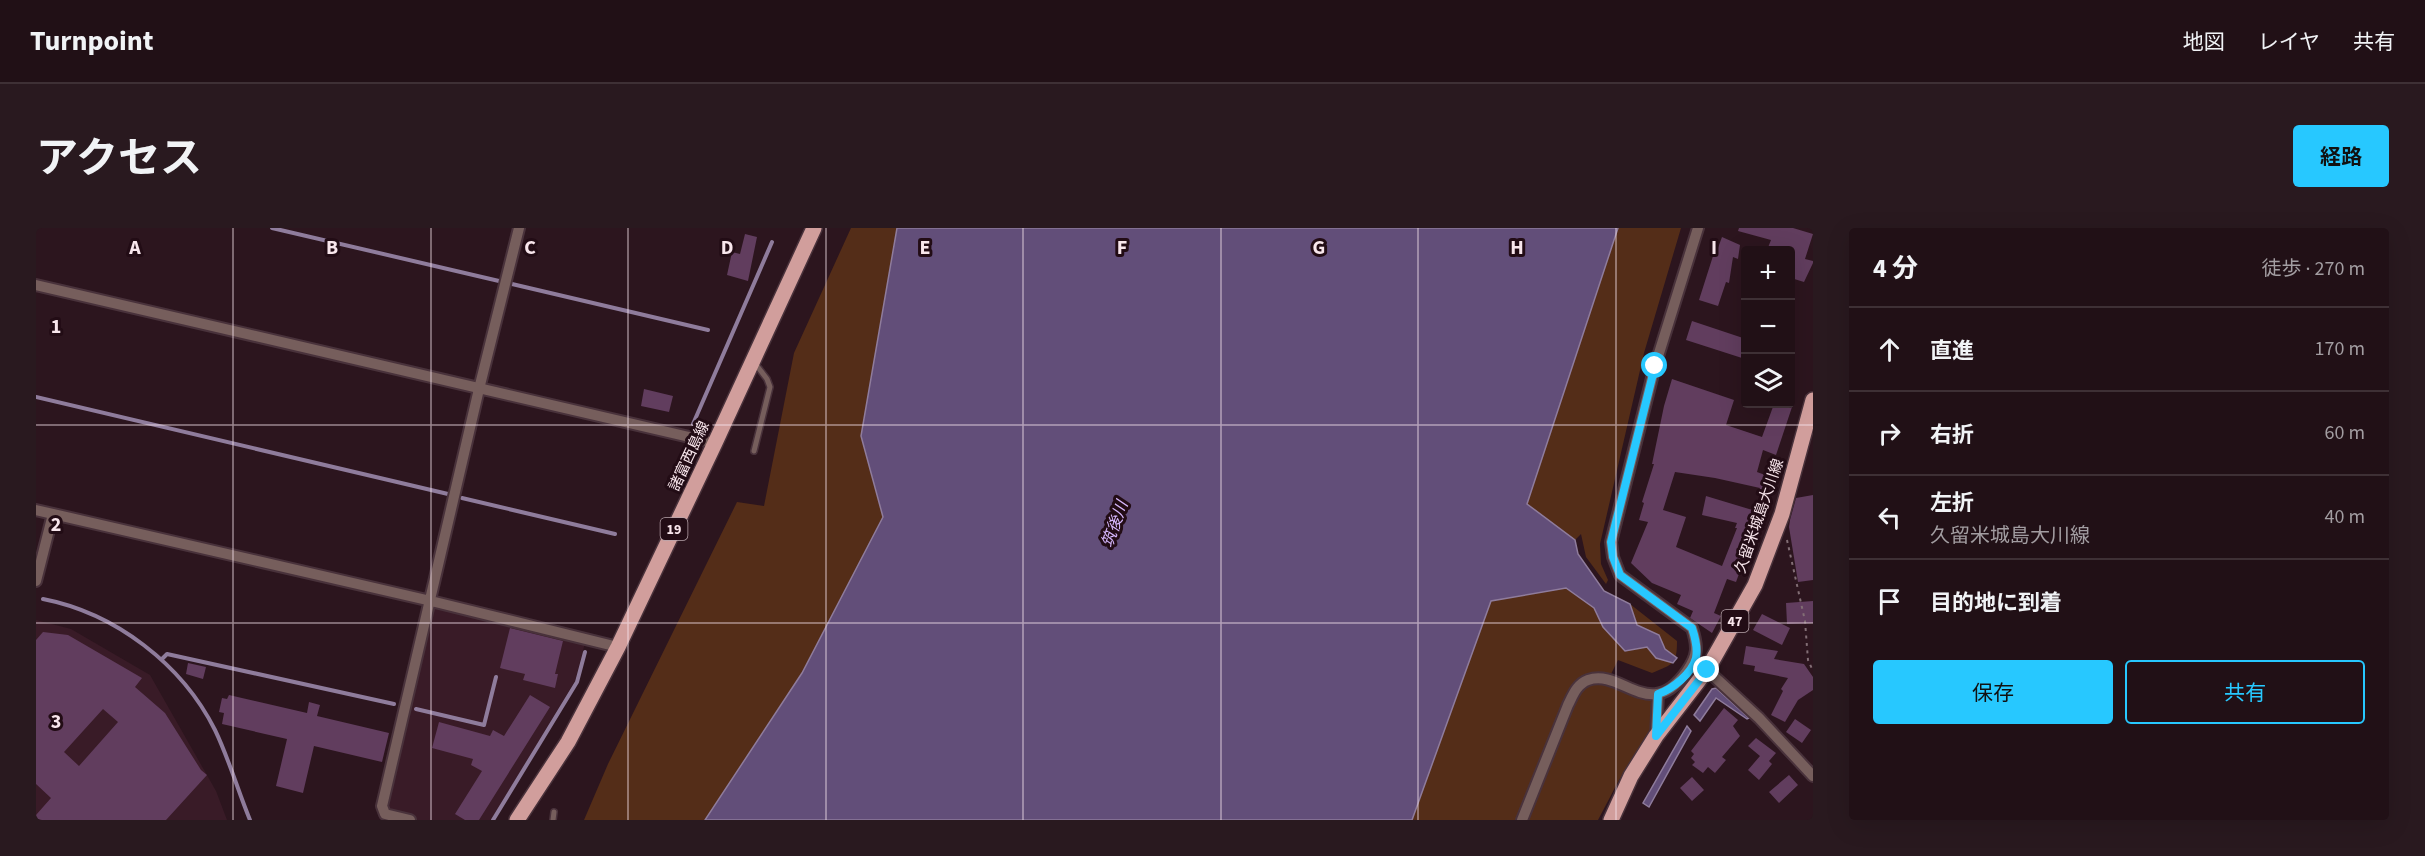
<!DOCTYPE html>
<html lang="ja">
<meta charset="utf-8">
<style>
:root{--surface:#211016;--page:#29191f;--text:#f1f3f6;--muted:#a29da1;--line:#3e3035;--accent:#27c8ff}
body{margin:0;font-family:"Source Sans 3","Noto Sans JP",sans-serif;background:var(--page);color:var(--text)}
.controls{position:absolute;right:18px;top:18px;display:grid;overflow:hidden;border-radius:6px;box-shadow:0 6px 24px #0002}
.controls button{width:54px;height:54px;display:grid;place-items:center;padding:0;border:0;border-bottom:2px solid var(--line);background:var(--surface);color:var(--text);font:30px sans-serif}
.stop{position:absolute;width:18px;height:18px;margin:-14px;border:4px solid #27c8ff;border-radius:50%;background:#fff}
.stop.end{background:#27c8ff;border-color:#fff;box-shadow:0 2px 6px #0008}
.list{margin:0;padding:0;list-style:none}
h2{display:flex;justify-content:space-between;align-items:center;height:78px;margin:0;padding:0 24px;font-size:26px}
h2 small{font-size:20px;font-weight:400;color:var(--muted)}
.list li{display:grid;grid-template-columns:39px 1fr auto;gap:18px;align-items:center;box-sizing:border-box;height:84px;padding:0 24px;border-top:2px solid var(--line)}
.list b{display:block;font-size:22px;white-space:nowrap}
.list p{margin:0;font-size:20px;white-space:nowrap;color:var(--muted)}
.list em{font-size:20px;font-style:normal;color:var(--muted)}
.actions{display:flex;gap:12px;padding:18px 24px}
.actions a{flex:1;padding:14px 0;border:2px solid var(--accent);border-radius:6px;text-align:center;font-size:21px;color:var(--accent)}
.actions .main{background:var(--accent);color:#111}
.icon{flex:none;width:33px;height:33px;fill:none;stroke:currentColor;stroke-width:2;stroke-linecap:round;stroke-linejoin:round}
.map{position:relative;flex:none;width:1777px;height:592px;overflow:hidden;border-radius:6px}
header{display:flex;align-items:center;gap:36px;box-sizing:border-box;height:84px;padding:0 30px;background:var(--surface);border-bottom:2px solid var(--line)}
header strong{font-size:28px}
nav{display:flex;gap:33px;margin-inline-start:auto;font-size:21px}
.intro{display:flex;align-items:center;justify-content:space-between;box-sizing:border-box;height:144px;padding:0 36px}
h1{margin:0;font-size:42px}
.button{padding:15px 27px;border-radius:6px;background:var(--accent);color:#111;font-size:21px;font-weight:700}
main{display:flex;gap:36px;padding:0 36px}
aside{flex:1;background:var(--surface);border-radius:6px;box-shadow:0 6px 24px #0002}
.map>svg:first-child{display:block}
.built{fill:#391b27}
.green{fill:#542d18}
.water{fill:#624e79;stroke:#8f7c9c;stroke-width:1.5}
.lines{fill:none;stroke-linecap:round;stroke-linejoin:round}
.stream{stroke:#8f7c9c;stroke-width:4}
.building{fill:#613d5e;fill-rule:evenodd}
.lane-casing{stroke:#49323b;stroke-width:8}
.street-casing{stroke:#49323b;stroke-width:14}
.primary-casing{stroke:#49323b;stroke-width:18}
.path{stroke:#826e75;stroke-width:2;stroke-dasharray:3 4.5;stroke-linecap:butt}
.lane{stroke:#765e5c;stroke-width:5}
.street{stroke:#765e5c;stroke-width:10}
.primary{stroke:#d19e9c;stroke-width:15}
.route{stroke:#27c8ff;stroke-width:8}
.grid{fill:none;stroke:#f8e6ec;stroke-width:1.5;stroke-opacity:0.55}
.labels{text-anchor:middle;stroke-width:6;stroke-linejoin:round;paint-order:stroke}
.shield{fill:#220c15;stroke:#b8a5ac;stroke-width:1.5}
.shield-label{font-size:14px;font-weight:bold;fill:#f8e6ec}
.street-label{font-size:15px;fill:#f8e6ec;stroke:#220c15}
.water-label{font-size:16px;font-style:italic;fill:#d6b7fd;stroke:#220c15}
.grid-label{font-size:20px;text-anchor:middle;font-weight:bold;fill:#f8e6ec;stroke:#220c15;stroke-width:6;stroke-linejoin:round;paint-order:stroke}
</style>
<header>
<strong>Turnpoint</strong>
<nav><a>地図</a><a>レイヤ</a><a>共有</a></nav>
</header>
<div class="intro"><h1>アクセス</h1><a class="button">経路</a></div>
<main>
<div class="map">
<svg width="1777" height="592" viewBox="0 0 1777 592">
<rect width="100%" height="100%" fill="#2c151e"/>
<path class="built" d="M398 378 549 415 539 453 455 592H346Z
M0 392 35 401 114 447 180 563 191 592H0Z"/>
<path class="green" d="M815 0H892L847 289 766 445 699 592H548L572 536 701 274 728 278 758 125Z
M1515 0H1645L1608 125 1564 316 1565 336 1572 352 1570 356 1550 329 1545 306 1539 312 1542 326 1568 363 1594 376 1641 413C1641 437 1637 436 1616 445L1582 432 1574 448 1553 447 1538 458 1483 592H1342L1437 306Z
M1551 456 1570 457 1617 473V499L1583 552 1562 592H1489L1537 471Z"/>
<path class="water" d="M861 0H1582L1491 276 1539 312 1542 326 1568 363 1594 376 1601 397 1623 407 1629 421 1641 430 1637 435 1620 430 1611 419 1589 423 1567 399 1558 380 1530 360 1455 373 1376 592H669L766 445 847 289 825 208Z
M1680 460 1713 490 1711 491 1680 470 1664 493 1658 487 1676 461Z
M1651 498 1655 503 1613 579 1607 575Z"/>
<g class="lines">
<path class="stream" d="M236 0 463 53
M476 56 672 102
M0 169 412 266
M657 196 736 14
M426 270 579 306
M7 371C79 385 146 436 179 502 193 531 202 563 214 592
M126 431 131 426 358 476
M380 481 448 497 460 449
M457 592 541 454 549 424"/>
</g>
<path class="building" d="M1703 0H1757L1777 6 1769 31 1777 33V35L1768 54 1755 50V22H1731L1735 12 1702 3Z
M709 6 721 9 712 53 691 47 696 24 704 26Z
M1686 9 1704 17 1702 31 1697 29 1693 55 1690 54 1682 78 1663 72 1677 28H1679Z
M1656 93 1710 111 1706 130 1650 112Z
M1636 151 1698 172 1690 197 1726 209 1738 176H1757L1740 227 1727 222 1721 244 1740 251 1735 266 1723 262 1724 260 1679 250 1639 244 1627 282 1650 289 1640 319 1686 338 1701 300H1699L1701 295 1666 287 1670 268 1723 284 1717 308 1700 354 1691 351 1678 385 1685 388 1676 405 1654 390 1657 383 1641 376 1645 367 1616 355 1595 335 1612 294 1603 292 1608 275 1606 274 1618 236H1616L1628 178Z
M608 161 637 168 633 184 605 178Z
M1777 267V352L1762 354 1753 299 1754 292 1760 270Z
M1777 373V395L1751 396 1750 375Z
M1726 386 1754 400 1746 417 1717 402Z
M474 400 527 413 519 446H522L519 460 487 452 489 446 464 440Z
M7 404 32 407 106 450 99 459 129 485 165 542 171 547 130 592H0V587L15 570 0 556V412ZM67 481 82 494 43 538 28 524Z
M1710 418 1742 423 1738 431 1768 436 1777 449V462L1762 472 1749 494 1735 487 1747 463 1745 461 1752 450 1718 443 1719 438 1707 436Z
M152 435 170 439 167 451 150 446Z
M193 467 271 485 273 474 284 477 281 488 353 505 346 534 278 518 267 565 240 558 251 511 186 496 188 485 183 484 186 470 191 471Z
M494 467 514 479 443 592H429L419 586 446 543 435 537 437 531 396 520 403 494 454 508 457 502 468 508Z
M1688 480 1702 492 1697 498 1704 508 1686 529 1690 532 1679 545 1672 539 1667 545 1656 537 1659 534 1655 530 1658 526 1655 523Z
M1759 491 1775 502 1766 515 1750 504Z
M1720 510 1740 525 1733 533 1736 536 1723 552 1712 542 1724 528 1712 518Z
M1753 547 1762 557 1743 575 1733 564Z
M1656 549 1668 562 1656 573 1644 560Z"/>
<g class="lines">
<g class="lane-casing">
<path id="lane" d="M718 223 734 159 731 151 718 134
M517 592 518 584"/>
</g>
<g class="street-casing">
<path id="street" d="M0 57 679 215
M0 282 395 373 582 419
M0 353 17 286
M1671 442 1723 490 1777 548
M1620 508 1622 466
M374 592 349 586 346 578 443 161 483 0
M1486 592 1532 477C1537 467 1541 456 1552 452 1586 440 1614 496 1651 443 1662 427 1662 419 1656 400L1584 347 1577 329 1575 314 1619 138 1662 0"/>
</g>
<g class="primary-casing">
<path id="primary" d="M481 592 532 514 582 419 679 215 778 0
M1575 592 1595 548 1620 508 1671 442 1719 357 1746 286 1777 172"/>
</g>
<path class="path" d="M1751 312 1769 393 1772 432 1777 443"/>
<use href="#lane" class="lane"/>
<use href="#street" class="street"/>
<use href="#primary" class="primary"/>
</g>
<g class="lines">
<path class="route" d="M1619 138 1575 314 1577 329 1584 347 1656 400C1659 409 1662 420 1660 430 1656 445 1637 461 1622 466L1620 508 1671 442"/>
</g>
<path class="grid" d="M197 0V592M395 0V592M592 0V592M790 0V592M987 0V592M1185 0V592M1382 0V592M1580 0V592M0 197H1777M0 395H1777"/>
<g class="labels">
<g class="shield">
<rect x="624.5" y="290" width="27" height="22" rx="4.5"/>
<rect x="1685.5" y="382" width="27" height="22" rx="4.5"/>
</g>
<g class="shield-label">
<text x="638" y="306">19</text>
<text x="1699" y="398">47</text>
</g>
<g class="street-label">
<text transform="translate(653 228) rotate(-65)" y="5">諸富西島線</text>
<text transform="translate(1723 288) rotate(-71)" y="5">久留米城島大川線</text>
</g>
<g class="water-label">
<text transform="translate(1078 296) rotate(-70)" y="6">筑後川</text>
</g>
</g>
<g class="grid-label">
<text x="99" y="26">A</text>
<text x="296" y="26">B</text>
<text x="494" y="26">C</text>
<text x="691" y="26">D</text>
<text x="889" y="26">E</text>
<text x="1086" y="26">F</text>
<text x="1283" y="26">G</text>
<text x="1481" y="26">H</text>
<text x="1678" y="26">I</text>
<text x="20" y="105">1</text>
<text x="20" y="303">2</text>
<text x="20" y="500">3</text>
</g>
</svg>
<div class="controls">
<button>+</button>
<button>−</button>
<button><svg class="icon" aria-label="layers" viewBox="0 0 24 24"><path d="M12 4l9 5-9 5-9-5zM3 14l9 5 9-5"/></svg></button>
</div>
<div class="stop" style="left:1619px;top:138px"></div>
<div class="stop end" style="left:1671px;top:442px"></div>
</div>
<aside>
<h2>4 分<small>徒歩 · 270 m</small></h2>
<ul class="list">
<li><svg class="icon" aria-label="ahead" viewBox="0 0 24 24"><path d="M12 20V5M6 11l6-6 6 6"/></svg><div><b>直進</b></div><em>170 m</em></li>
<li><svg class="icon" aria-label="right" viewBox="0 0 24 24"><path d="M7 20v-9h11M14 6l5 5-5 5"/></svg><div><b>右折</b></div><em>60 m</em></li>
<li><svg class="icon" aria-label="left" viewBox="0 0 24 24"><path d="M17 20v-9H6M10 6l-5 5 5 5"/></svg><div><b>左折</b><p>久留米城島大川線</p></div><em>40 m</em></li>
<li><svg class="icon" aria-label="arrive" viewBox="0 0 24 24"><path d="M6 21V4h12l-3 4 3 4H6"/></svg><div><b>目的地に到着</b></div></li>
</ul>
<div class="actions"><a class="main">保存</a><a>共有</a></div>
</aside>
</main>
